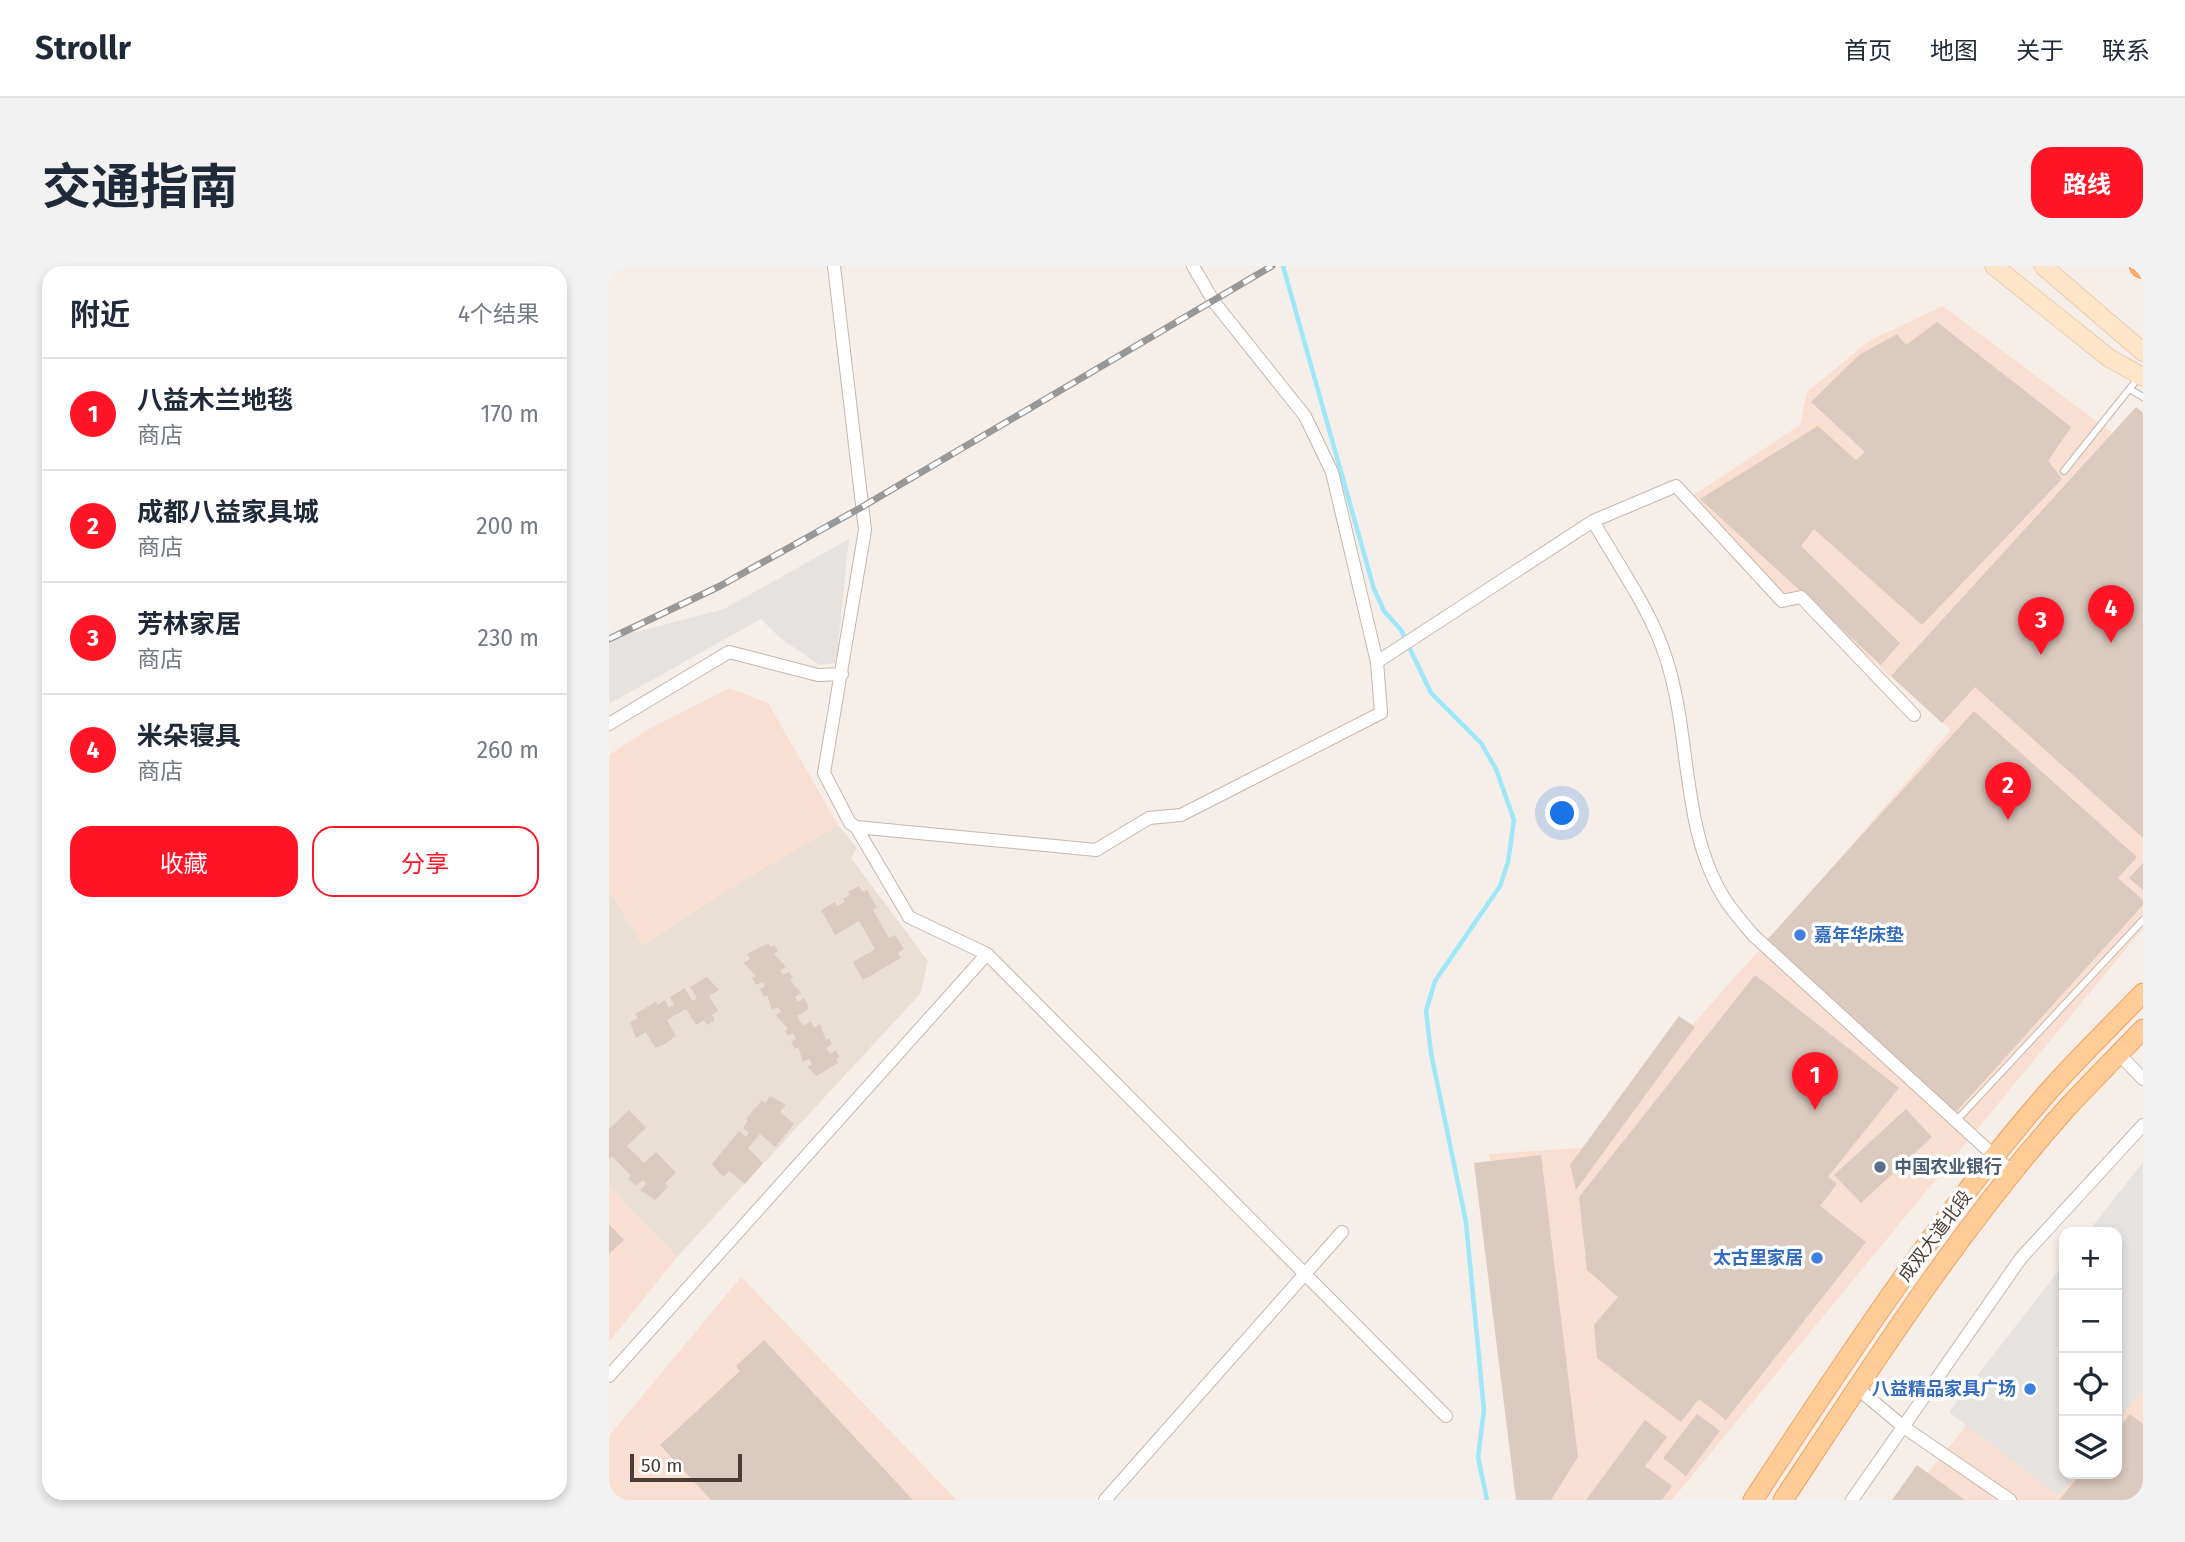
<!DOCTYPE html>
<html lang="zh">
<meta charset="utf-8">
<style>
:root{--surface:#fff;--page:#f2f2f3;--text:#1f2937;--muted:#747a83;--line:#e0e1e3;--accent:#ff1526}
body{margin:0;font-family:"Fira Sans","Noto Sans SC",sans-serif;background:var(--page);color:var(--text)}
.controls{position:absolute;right:21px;bottom:21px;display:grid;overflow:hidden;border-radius:14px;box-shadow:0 4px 10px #0003}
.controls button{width:63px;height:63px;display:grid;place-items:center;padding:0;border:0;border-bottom:2px solid var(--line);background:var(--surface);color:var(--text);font:35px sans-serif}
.scale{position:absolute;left:21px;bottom:18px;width:112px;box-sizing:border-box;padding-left:7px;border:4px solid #4a3d35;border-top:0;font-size:19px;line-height:24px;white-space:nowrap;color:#4a3d35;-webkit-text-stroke:5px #fff;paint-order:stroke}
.you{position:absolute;left:954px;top:548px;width:24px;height:24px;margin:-18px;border:5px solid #fff;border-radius:50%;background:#1a73e8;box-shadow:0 0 0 10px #1a73e833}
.badge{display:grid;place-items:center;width:46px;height:46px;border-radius:50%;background:var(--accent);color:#fff;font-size:23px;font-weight:700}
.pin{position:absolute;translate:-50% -58px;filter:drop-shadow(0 2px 4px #0008)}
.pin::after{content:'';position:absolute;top:37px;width:24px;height:21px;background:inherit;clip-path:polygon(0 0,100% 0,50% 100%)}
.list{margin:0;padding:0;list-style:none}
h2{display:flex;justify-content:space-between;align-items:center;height:91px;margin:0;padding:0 28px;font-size:30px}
h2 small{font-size:23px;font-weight:400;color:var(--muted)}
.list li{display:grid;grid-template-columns:46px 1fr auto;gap:21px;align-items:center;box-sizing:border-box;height:112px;padding:0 28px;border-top:2px solid var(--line)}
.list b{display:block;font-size:26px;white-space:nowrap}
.list p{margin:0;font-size:23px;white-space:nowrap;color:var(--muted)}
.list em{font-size:23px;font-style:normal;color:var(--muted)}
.actions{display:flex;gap:14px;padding:21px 28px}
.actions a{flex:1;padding:16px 0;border:2px solid var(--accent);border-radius:21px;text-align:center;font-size:24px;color:var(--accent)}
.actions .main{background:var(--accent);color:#fff}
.icon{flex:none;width:38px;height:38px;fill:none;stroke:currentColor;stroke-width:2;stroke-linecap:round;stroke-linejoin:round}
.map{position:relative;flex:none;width:1534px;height:1234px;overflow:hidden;border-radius:21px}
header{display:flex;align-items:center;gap:42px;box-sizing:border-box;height:98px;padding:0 35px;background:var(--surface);border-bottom:2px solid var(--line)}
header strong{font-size:33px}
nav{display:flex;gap:38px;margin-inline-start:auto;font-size:24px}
.intro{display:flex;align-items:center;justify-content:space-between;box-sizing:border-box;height:168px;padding:0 42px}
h1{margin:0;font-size:49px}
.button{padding:18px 32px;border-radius:21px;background:var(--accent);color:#fff;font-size:24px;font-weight:700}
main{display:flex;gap:42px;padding:0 42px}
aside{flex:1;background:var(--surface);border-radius:21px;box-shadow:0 4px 10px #0003}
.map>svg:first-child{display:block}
.residential{fill:#eadfd5}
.commercial{fill:#f9dfd1}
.parking{fill:#e6e2e0}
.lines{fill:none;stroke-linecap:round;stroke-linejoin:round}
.stream{stroke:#9ee7f8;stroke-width:4.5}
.building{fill:#dbcabf}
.lane-casing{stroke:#c5b7ac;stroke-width:8}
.street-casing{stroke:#c5b7ac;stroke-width:14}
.secondary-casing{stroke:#ddba95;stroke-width:19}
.primary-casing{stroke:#f0a25b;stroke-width:21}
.highway-casing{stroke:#ee7a29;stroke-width:24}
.lane{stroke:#fff;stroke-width:6}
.street{stroke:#fff;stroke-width:12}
.secondary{stroke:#ffe6c8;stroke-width:18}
.primary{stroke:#ffcb97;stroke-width:19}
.highway{stroke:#ffac69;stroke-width:23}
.rail-casing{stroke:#989898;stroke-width:7}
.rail{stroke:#fff;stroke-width:4.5;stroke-dasharray:13;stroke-linecap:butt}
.shop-dot{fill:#3f7fe0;stroke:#fff;stroke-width:2.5}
.service-dot{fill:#5c6f8a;stroke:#fff;stroke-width:2.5}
.labels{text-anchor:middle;stroke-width:7;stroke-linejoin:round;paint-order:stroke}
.shop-label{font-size:18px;font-weight:bold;fill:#366cbe;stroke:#fff;text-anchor:end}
.service-label{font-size:18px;font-weight:bold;fill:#4e5e75;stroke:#fff;text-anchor:start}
.street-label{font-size:18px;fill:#4a3d35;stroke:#fff}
</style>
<header>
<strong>Strollr</strong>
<nav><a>首页</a><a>地图</a><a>关于</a><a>联系</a></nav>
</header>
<div class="intro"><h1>交通指南</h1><a class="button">路线</a></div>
<main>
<aside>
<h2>附近<small>4个结果</small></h2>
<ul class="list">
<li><span class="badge">1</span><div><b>八益木兰地毯</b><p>商店</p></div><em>170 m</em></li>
<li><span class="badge">2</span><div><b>成都八益家具城</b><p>商店</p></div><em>200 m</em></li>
<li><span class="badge">3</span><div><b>芳林家居</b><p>商店</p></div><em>230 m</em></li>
<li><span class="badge">4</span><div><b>米朵寝具</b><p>商店</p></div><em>260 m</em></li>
</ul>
<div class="actions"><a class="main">收藏</a><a>分享</a></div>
</aside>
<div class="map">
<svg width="1534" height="1234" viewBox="0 0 1534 1234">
<rect width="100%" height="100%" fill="#f6eee8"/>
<path class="residential" d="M229 559 248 582 242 592 319 695 311 728 68 991 0 921V624L34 679 129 617Z"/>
<path class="commercial" d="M1334 40 1534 190V662L1063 1234H931L880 888 973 882 1186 644 1342 464 1185 325 1174 330 1085 229 1191 159 1198 126 1260 75Z
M121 422 159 437 229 559 129 617 34 679 0 624V489L40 463Z
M0 921 68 991 0 1076Z
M1534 942V1234H1297L1455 1039V1208H1508V974Z
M132 1011 348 1234H8L0 1226V1170Z"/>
<path class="parking" d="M240 273 227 397 211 399 171 372 152 353 0 438V373L115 343Z
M1534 896V1123L1508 1156V966H1479Z
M1455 998V1208H1467L1449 1230 1340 1146Z"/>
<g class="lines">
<path class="stream" d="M674 0 765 323 775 345 792 364 822 427 872 477 887 503 905 554 899 596 891 620 826 715 817 745 822 787 857 956 875 1144 869 1191 878 1234"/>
</g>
<path class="building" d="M1328 56 1462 161 1439 195 1453 213 1313 359 1205 263 1192 280 1291 377 1272 399 1091 233 1209 160 1247 194 1256 186 1202 136 1250 89 1288 68 1297 79Z
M1527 141 1534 147V572L1366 421 1333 457 1282 410Z
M1365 445 1528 591 1509 612 1534 634V639L1347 846 1156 676Z
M1534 597V624L1520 612Z
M250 620 253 626 258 624 268 642 264 644 280 672 286 669 295 683 289 687 292 692 254 714 244 696 266 683 250 655 226 669 212 644 226 636 228 640 236 636 234 633 241 629 239 626Z
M159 677 162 681 165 679 169 685 165 688 177 701 171 704 174 709 180 706 184 712 181 714 192 727 186 731 189 736 195 732 199 739V744L188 750 194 760 202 755 205 762 211 758 217 774 220 772 223 778 217 782 221 788 227 784 230 791 227 793 229 797 207 810 199 801 203 798 200 793 194 796 189 781 186 783 182 776 187 773 184 767 179 770 176 765 179 763 167 749 172 746 169 741 163 744 158 729 155 731 151 723 156 720 154 716 147 719 143 712 147 710 135 697 141 693 138 688Z
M1146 709 1290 822 1219 911 1228 918 1211 940 1257 976 1117 1154 1090 1133 1072 1156 988 1092 985 1059 1009 1031 978 1004 970 931Z
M98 711 110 724 100 730 109 745 103 749 106 754 98 759 95 754 87 759 77 743 58 754 67 770 54 779 46 782 37 766 27 772 21 756 29 752 26 748 47 736 49 739 56 734 60 742 65 739 61 731 76 722 83 735 88 732 81 721Z
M1070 750 1086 761 967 924 961 899Z
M161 830 177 839 171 846 185 858 166 881 151 868 139 882 154 897 136 918 120 905 114 911 103 898 130 865 137 871 140 867 134 862 139 854 137 853 153 834 156 837Z
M1297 843 1323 871 1252 937 1225 909Z
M20 844 37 862 18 880 35 897 47 886 67 907 56 917 59 921 46 934 31 924 37 918 34 914 27 920 19 912 22 910 3 890 0 893V863Z
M932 889 969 1191 942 1234H907L865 897Z
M0 958 15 974 0 988Z
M155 1074 304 1234H102L51 1179 131 1105 127 1100Z
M1088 1148 1111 1165 1077 1210 1054 1192Z
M1521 1148 1534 1158V1234H1450L1472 1208H1508V1164Z
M1036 1154 1058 1171 1036 1200 1063 1220 1053 1234H977Z
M1308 1199 1356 1234H1283Z"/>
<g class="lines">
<g class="lane-casing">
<path id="lane" d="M1522 124 1534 131
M1455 205 1530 111
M1347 855 1534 654"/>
</g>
<g class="street-casing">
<path id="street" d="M225 0 256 264 215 507 241 557 247 561 487 584 540 552 572 549 772 447 768 396 723 206 696 150 605 36 584 0
M984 255C1009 299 1042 344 1057 392 1083 471 1071 564 1117 635 1125 647 1135 658 1144 669L1405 908
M768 396 984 255 1067 220 1173 335 1192 331 1305 449
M0 458 120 386 209 409 233 408
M247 561 300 651 378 688 837 1150
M1510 788 1534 813
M0 1110 378 688
M1248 1122 1296 1162 1401 1234
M496 1234 733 966
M1243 1234 1412 992 1534 859"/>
</g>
<g class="secondary-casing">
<path id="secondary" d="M1385 0 1500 92 1534 111
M1434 0 1534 86"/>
</g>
<g class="primary-casing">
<path id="primary" d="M1144 1234C1236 1094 1328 953 1439 826 1469 792 1502 760 1534 727
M1174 1234C1262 1101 1350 963 1457 843 1482 816 1508 790 1534 763"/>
</g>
<g class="highway-casing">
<path id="highway" d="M1532 0 1534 1"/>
</g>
<use href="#lane" class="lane"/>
<use href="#street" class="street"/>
<use href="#secondary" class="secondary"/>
<use href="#primary" class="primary"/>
<use href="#highway" class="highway"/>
<g class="rail-casing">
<path id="rail" d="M0 373 111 320 253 241 663 0"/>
</g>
<use href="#rail" class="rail"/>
</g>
<g class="shop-dot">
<circle cx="1191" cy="669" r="7"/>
<circle cx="1208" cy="992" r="7"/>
<circle cx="1421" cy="1123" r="7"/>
</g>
<circle class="service-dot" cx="1271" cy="901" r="7"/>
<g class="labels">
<g class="shop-label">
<text x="1205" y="675" text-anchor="start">嘉年华床垫</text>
<text x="1194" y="998">太古里家居</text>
<text x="1407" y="1129">八益精品家具广场</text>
</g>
<g class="service-label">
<text x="1285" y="907">中国农业银行</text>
</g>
<g class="street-label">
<text transform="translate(1326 970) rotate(-53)" y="6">成双大道北段</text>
</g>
</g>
</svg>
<div class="controls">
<button>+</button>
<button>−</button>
<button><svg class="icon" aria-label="locate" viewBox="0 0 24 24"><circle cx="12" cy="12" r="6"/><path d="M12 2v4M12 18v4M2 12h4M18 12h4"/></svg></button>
<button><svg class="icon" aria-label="layers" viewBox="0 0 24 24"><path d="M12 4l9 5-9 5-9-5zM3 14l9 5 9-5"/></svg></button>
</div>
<div class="scale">50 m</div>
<div class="you"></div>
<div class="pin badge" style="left:1206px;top:844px">1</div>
<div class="pin badge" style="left:1399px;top:554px">2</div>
<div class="pin badge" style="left:1432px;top:389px">3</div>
<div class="pin badge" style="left:1502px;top:377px">4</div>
</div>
</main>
